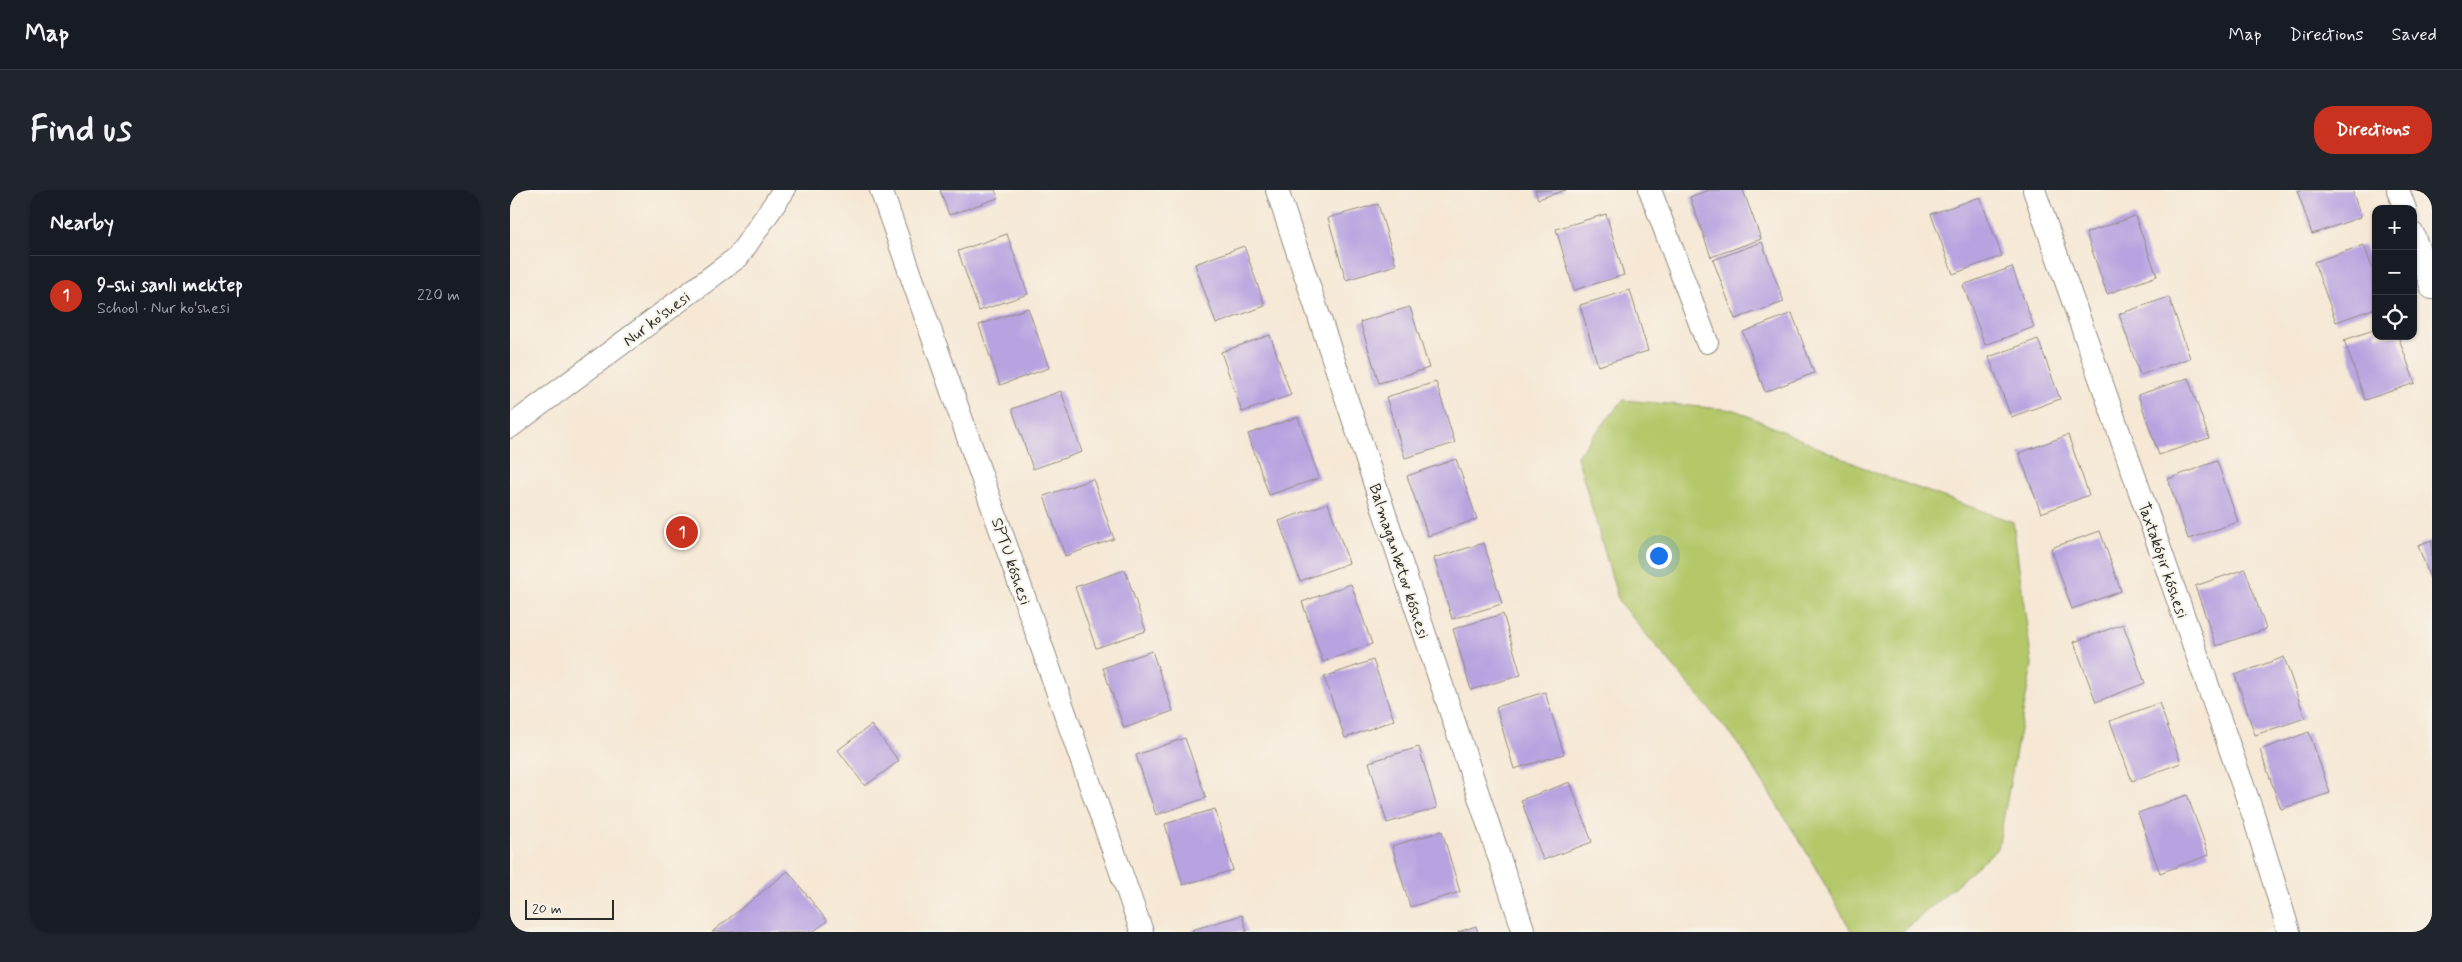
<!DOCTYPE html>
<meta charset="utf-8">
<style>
:root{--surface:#171b24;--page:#20242c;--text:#f1f3f6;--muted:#9ea1a6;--line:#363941;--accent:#c8321e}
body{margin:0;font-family:Mynerve,sans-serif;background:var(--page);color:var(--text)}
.controls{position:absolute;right:15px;top:15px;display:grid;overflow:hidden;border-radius:10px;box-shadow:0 1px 4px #0004}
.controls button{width:45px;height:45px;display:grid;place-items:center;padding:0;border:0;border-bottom:1px solid var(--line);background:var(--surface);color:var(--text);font:25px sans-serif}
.scale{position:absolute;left:15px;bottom:12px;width:89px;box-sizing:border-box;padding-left:5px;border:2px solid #2b2b2b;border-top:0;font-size:14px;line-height:18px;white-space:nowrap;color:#2b2b2b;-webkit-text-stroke:4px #f7f3e8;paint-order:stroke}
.you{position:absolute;left:1148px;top:365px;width:18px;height:18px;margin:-12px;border:4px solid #fff;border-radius:50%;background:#1a73e8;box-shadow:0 0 0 8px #1a73e833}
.badge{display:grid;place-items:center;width:32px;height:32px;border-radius:50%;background:var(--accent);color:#fff;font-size:16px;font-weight:700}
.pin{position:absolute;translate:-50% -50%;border:2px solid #fff;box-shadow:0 1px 5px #0006}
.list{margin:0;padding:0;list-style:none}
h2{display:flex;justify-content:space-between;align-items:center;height:65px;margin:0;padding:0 20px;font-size:21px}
h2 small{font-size:16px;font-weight:400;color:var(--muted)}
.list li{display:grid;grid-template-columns:32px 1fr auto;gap:15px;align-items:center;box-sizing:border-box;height:80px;padding:0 20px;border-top:1px solid var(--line)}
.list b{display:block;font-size:19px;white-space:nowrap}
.list p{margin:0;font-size:16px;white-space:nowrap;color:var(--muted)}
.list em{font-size:16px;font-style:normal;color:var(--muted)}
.icon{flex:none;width:28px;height:28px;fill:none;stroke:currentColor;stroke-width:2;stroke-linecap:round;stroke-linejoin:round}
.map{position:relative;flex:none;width:1922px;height:742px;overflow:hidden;border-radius:20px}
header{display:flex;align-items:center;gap:30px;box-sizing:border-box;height:70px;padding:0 25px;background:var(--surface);border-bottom:1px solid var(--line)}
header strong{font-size:24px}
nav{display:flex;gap:28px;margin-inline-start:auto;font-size:18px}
.intro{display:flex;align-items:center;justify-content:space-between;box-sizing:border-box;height:120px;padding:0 30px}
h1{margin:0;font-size:35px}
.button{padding:12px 22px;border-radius:20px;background:var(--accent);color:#fff;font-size:18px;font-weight:700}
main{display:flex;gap:30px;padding:0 30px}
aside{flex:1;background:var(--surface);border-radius:20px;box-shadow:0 1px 4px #0004}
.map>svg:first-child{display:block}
.green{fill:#b4c86b;stroke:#707a4b}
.building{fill:#b8a2e0}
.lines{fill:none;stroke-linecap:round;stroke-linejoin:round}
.street-casing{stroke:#908a80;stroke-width:24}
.street{stroke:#fff;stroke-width:22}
.labels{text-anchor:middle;stroke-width:4;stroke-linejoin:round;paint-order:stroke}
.street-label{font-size:16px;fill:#2b2b2b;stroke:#f7f3e8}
</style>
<header>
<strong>Map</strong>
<nav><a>Map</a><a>Directions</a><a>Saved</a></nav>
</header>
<div class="intro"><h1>Find us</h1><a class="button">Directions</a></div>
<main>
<aside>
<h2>Nearby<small></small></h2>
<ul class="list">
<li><span class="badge">1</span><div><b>9-shi sanlı mektep</b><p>School · Nur ko'shesi</p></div><em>220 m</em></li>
</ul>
</aside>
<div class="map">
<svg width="1922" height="742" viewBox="0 0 1922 742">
<rect width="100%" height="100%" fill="#f7f3e8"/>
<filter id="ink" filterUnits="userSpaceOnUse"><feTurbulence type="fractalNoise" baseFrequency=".02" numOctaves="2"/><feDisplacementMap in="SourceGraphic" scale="10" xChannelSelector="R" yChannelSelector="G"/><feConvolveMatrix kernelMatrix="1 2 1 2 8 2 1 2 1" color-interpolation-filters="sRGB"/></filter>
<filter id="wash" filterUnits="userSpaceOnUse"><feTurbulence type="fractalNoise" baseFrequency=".0096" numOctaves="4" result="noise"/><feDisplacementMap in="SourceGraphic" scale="20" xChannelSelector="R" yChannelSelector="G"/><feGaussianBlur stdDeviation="1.12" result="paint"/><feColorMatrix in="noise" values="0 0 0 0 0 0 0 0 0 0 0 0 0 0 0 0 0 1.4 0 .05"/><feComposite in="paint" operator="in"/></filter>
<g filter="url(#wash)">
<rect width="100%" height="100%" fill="#f6e8d5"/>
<path class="green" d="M1113 210 1225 220 1363 282 1503 332 1522 475 1488 658 1396 739 1391 742H1342L1294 658 1227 552 1109 412 1067 266Z"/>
<g id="blocks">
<path class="building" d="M430 0H485L488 8 439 25Z
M1025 0H1056L1028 9Z
M1199 0H1233L1251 49 1201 67 1180 7Z
M1787 0H1842L1851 27 1802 44Z
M1470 7 1492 66 1443 84 1421 24Z
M868 14 886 75 836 90 818 28Z
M1096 24 1114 85 1064 100 1046 39Z
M1625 26 1647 86 1597 104 1576 43Z
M497 44 518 104 469 121 448 61Z
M1252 52 1274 112 1225 129 1203 70Z
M1854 55 1866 89V118L1826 132 1804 72Z
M734 56 755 116 706 134 685 74Z
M1502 77 1524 137 1475 155 1453 95Z
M1120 100 1138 161 1088 176 1070 115Z
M1659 107 1680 168 1630 185 1609 124Z
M900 117 919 178 869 193 850 132Z
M518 118 539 178 490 195 469 135Z
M1282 123 1304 183 1255 202 1233 142Z
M1866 139V146H1888L1905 193 1855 210 1834 150Z
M760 145 781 205 732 222 711 162Z
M1528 149 1550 209 1501 227 1479 167Z
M1678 188 1699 248 1649 265 1628 205Z
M926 192 945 253 895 268 876 207Z
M551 201 572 262 523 279 502 219Z
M788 227 809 288 759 305 738 244Z
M1558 245 1579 305 1531 323 1509 263Z
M946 269 967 329 918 346 897 286Z
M1707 271 1728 332 1678 349 1658 289Z
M583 289 604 349 555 366 534 306Z
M818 313 839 373 790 391 769 331Z
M1590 341 1611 401 1562 419 1541 358Z
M1922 350V394L1908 355Z
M974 353 992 414 942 429 924 368Z
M1735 379 1756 439 1706 456 1685 396Z
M615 380 636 441 586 458 565 397Z
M841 394 862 454 813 472 792 412Z
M993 424 1011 485 961 500 943 439Z
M1613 434 1635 493 1586 512 1564 452Z
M642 461 663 521 614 538 593 478Z
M1774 467 1795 528 1745 545 1725 485Z
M863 470 884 530 835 548 814 487Z
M1035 502 1054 564 1004 579 986 517Z
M1649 513 1671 573 1622 591 1600 531Z
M361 535 389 571 355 596 328 560Z
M1799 542 1820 603 1771 619 1750 560Z
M675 548 696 608 646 625 626 565Z
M909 557 927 618 877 633 859 572Z
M1060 592 1082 652 1033 670 1011 610Z
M1677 605 1699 665 1650 683 1628 623Z
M705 619 723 680 673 695 655 634Z
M932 641 950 702 900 717 882 656Z
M278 681 317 731 303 742H202Z
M732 725 737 742H683L682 740Z
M966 736 968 742H948Z"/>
</g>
</g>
<g filter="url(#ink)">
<use href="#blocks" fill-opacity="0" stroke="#908a80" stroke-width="1"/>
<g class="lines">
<g class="street-casing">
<path id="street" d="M371 0 632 742
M767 0 1014 742
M1140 0 1197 152
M1524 0 1744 627 1779 742
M1888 0 1895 19
M1903 44 1922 98
M0 237 228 67 274 0"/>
</g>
<use href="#street" class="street"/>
</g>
</g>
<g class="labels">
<g class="street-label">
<text transform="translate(146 128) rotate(-37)" y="6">Nur ko'shesi</text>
<text transform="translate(1654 370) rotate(71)" y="6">Taxtakópir kóshesi</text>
<text transform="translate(502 371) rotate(71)" y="6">SPTU kóshesi</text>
<text transform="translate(890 371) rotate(72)" y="6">Balmaganbetov kóshesi</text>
</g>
</g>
</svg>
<div class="controls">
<button>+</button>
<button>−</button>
<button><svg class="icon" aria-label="locate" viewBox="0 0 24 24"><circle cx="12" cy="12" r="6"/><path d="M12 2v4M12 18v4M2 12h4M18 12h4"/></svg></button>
</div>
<div class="scale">20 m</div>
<div class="you"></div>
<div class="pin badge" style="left:172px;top:342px">1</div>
</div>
</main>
